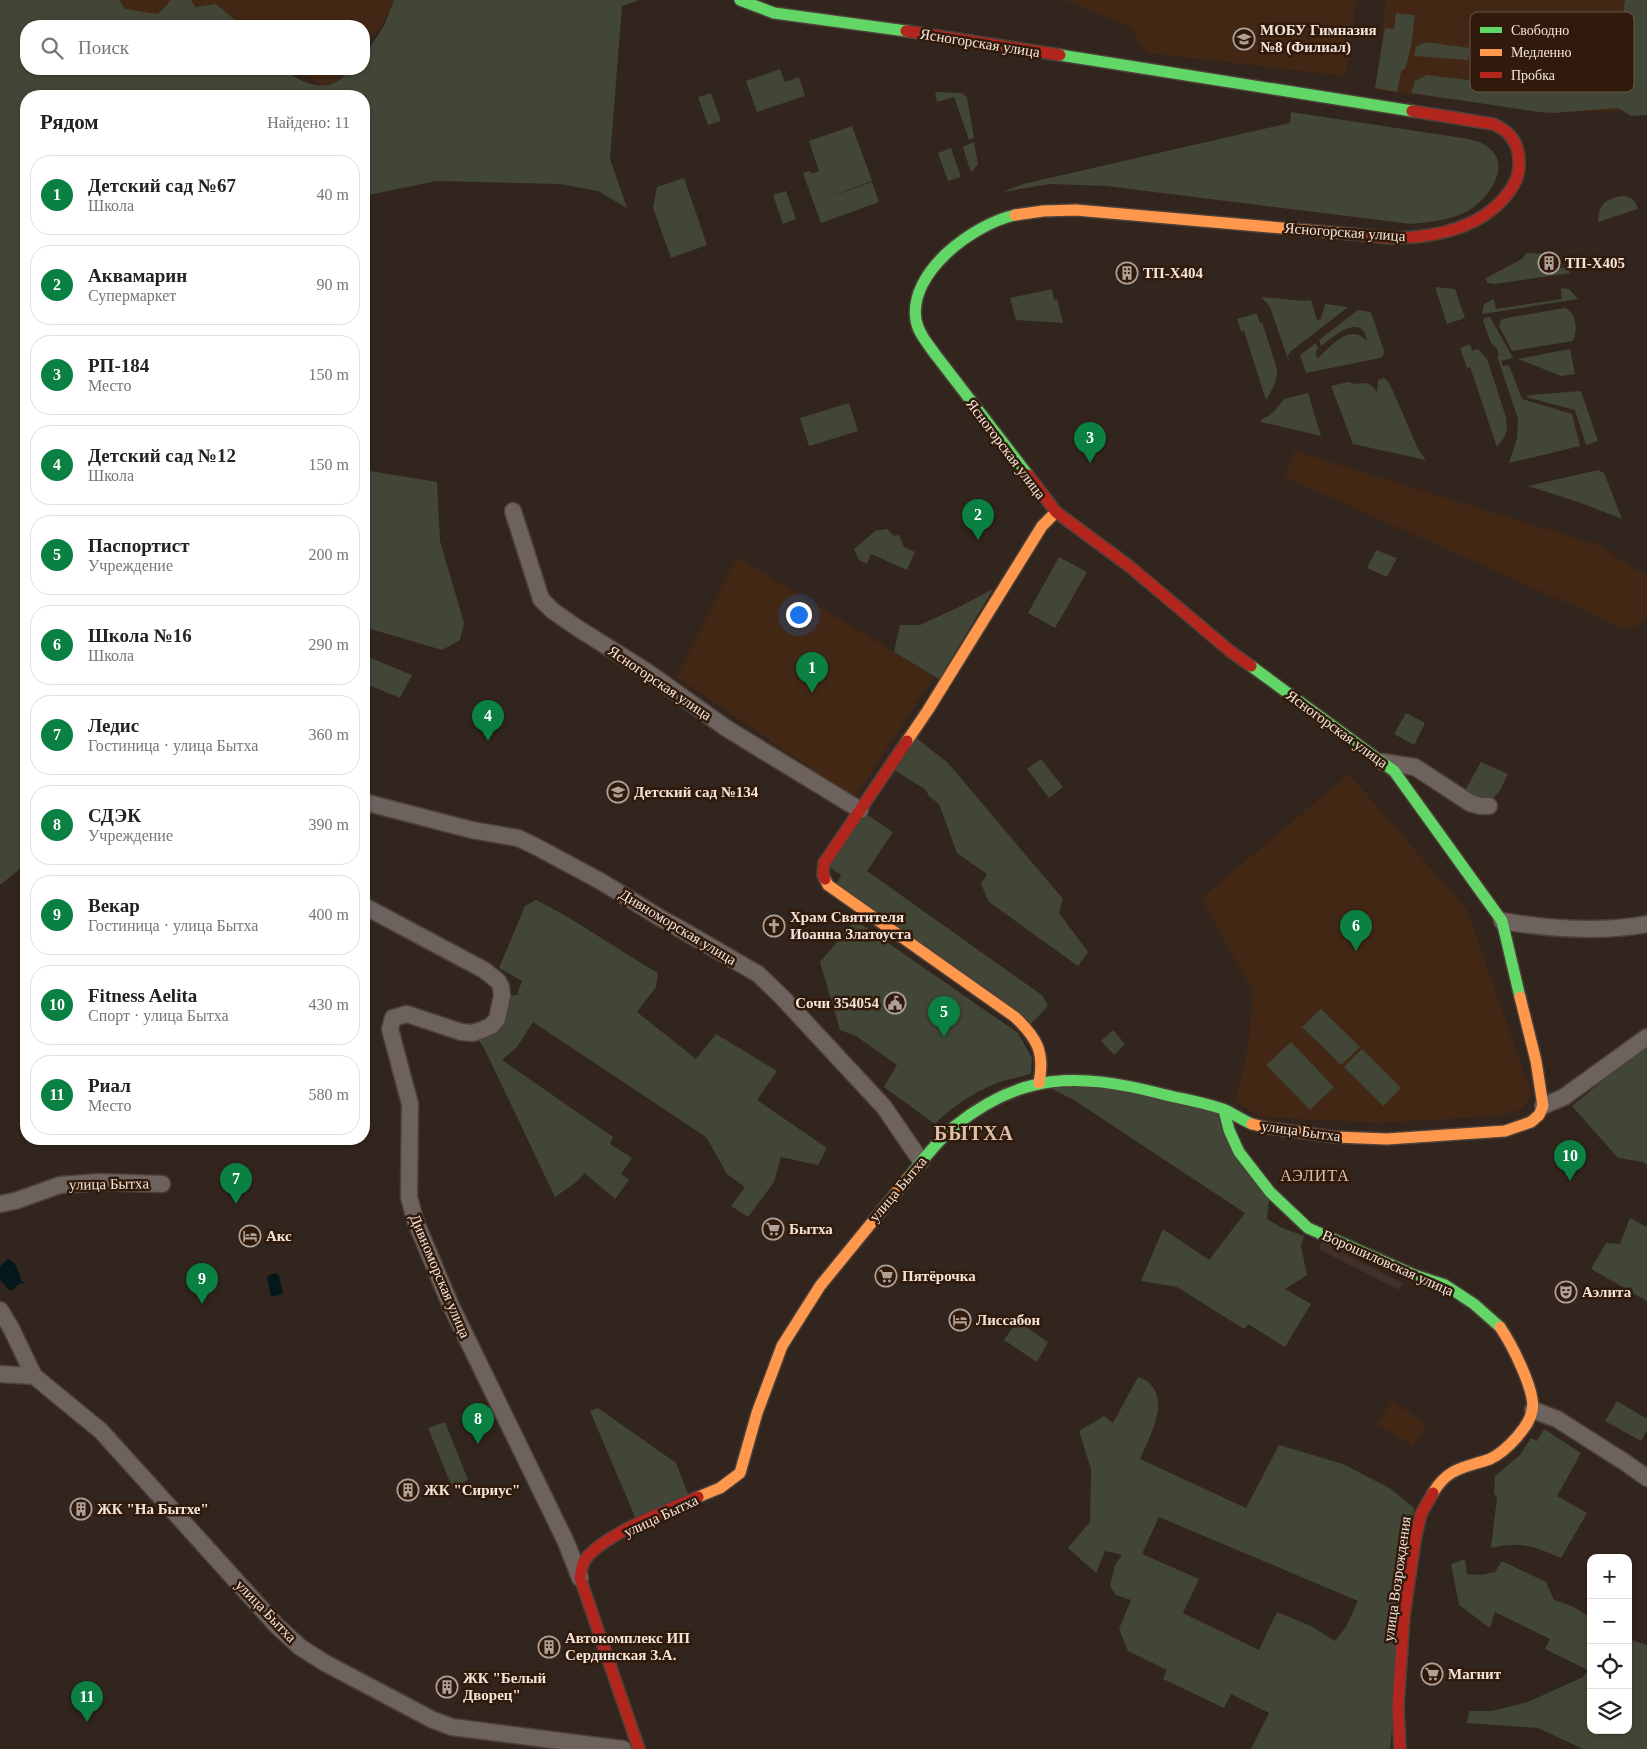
<!DOCTYPE html>
<html lang="ru">
<meta charset="utf-8">
<style>
:root{--surface:#fff;--page:#f6f6f6;--text:#222;--muted:#767676;--line:#e0e0e0;--accent:#0b8043}
body{margin:0;font-family:"Times New Roman",serif;background:var(--page);color:var(--text)}
.controls{position:absolute;right:15px;bottom:15px;display:grid;overflow:hidden;border-radius:10px;box-shadow:0 1px 4px #0004}
.controls button{width:45px;height:45px;display:grid;place-items:center;padding:0;border:0;border-bottom:1px solid var(--line);background:var(--surface);color:var(--text);font:25px sans-serif}
.you{position:absolute;left:798px;top:614px;width:18px;height:18px;margin:-12px;border:4px solid #fff;border-radius:50%;background:#1a73e8;box-shadow:0 0 0 8px #1a73e833}
.badge{display:grid;place-items:center;width:32px;height:32px;border-radius:50%;background:var(--accent);color:#fff;font-size:16px;font-weight:700}
.pin{position:absolute;translate:-50% -41px;filter:drop-shadow(0 1px 2px #0008)}
.pin::after{content:'';position:absolute;top:26px;width:18px;height:15px;background:inherit;clip-path:polygon(0 0,100% 0,50% 100%)}
.list{margin:0;padding:0;list-style:none}
h2{display:flex;justify-content:space-between;align-items:center;height:65px;margin:0;padding:0 20px;font-size:21px}
h2 small{font-size:16px;font-weight:400;color:var(--muted)}
.list li{display:grid;grid-template-columns:32px 1fr auto;gap:15px;align-items:center;box-sizing:border-box;height:80px;margin:0 10px 10px;padding:0 10px;border:1px solid var(--line);border-radius:20px}
.list b{display:block;font-size:19px;white-space:nowrap}
.list p{margin:0;font-size:16px;white-space:nowrap;color:var(--muted)}
.list em{font-size:16px;font-style:normal;color:var(--muted)}
.icon{flex:none;width:28px;height:28px;fill:none;stroke:currentColor;stroke-width:2;stroke-linecap:round;stroke-linejoin:round}
.map{position:relative;flex:none;width:1647px;height:1749px;overflow:hidden}
.search{position:absolute;background:var(--surface);box-shadow:0 1px 4px #0004;left:20px;top:20px;width:350px;height:55px;display:flex;align-items:center;gap:12px;box-sizing:border-box;padding:0 18px;border-radius:20px;color:var(--muted);font-size:19px}
.panel{position:absolute;background:var(--surface);box-shadow:0 1px 4px #0004;left:20px;top:90px;width:350px;height:1055px;border-radius:20px}
.map>svg:first-child{display:block}
.commercial{fill:#412f2a}
.built{fill:#422714}
.green{fill:#424636;fill-rule:evenodd}
.water{fill:#04181c}
.lines{fill:none;stroke-linecap:round;stroke-linejoin:round}
.street-casing{stroke:#4b4139;stroke-width:19}
.fast-casing{stroke:#4b4139;stroke-width:14}
.slow-casing{stroke:#4b4139;stroke-width:14}
.jam-casing{stroke:#4b4139;stroke-width:14}
.street{stroke:#6e625e;stroke-width:16}
.fast{stroke:#63d668;stroke-width:11}
.slow{stroke:#ff974d;stroke-width:11}
.jam{stroke:#b3261e;stroke-width:11}
.labels{text-anchor:middle;stroke-width:5;stroke-linejoin:round;paint-order:stroke}
.poi-label{font-size:15px;font-weight:bold;fill:#f4e4da;stroke:#301a0b;text-anchor:start}
.street-label{font-size:15px;fill:#f4e4da;stroke:#301a0b}
.neighbourhood-label{font-size:16px;letter-spacing:1px;fill:#dcbeab;stroke:#301a0b}
.district-label{font-size:20px;font-weight:bold;letter-spacing:1px;fill:#dcbeab;stroke:#301a0b}
.key{fill:#301a0b;stroke:#6b5749;stroke-width:1}
.key-label{font-size:14px;fill:#f4e4da}
</style>
<div class="map">
<svg width="1647" height="1749" viewBox="0 0 1647 1749">
<rect width="100%" height="100%" fill="#32251d"/>
<path class="commercial" d="M1322 1242 1403 1283 1399 1290 1318 1249Z"/>
<path class="built" d="M112 0H181L156 26H130Z
M183 0H396L381 25 364 47V26H213Z
M1064 0H1356L1346 76 1148 53 1128 26Z
M1386 0H1647V110L1565 112 1376 90Z
M262 69H347L329 92 301 70 284 88Z
M1295 451 1598 545 1647 576V620L1627 630 1285 477Z
M737 557 934 676 855 798 677 677Z
M1349 774 1467 910 1532 1095 1520 1110 1498 1116 1380 1123 1261 1117 1235 1102 1248 1047 1253 992 1201 898Z
M1392 1401 1427 1424 1412 1446 1377 1424Z"/>
<path class="green" d="M0 0H119L125 9 158 14 171 0H191L195 7 216 4 242 26H26V69H283C295 79 316 90 332 84 346 78 345 69 364 69V56L384 26 394 0H639L622 6 610 159 627 208 598 191 560 184 436 181 364 196V96H26V864L0 885Z
M1625 0H1647V115L1631 116 1618 108 1553 113 1539 112 1411 93 1415 81 1427 75 1564 92 1614 88Z
M1396 13 1415 15 1411 47 1406 67 1401 72 1397 92 1375 88 1385 28 1394 29Z
M1425 42 1470 48 1468 60 1414 56 1416 47Z
M780 69 785 82 799 77 805 96 757 112 746 81Z
M935 92 961 93 967 97 974 138 969 140 954 97 937 102Z
M711 93 721 121 708 125 698 97Z
M1291 112 1469 139C1473 141 1479 141 1483 144 1516 161 1489 199 1468 211 1451 220 1430 222 1411 224L1106 186 1050 184 1003 192 1023 184 1290 123Z
M852 126 872 181 821 200 872 182 879 202 821 223 803 173 810 171 812 174 819 171 809 141Z
M974 142 978 164 971 172 963 148 964 146Z
M951 148 961 177 948 181 938 153Z
M684 178 707 245 671 258 653 208 657 187Z
M786 191 796 219 783 224 773 195Z
M1620 196C1630 196 1635 199 1638 209L1598 222C1599 204 1603 201 1620 196Z
M1528 253 1548 254 1552 257 1537 260 1540 271 1568 267 1570 273 1495 284 1487 283 1486 278 1522 259 1525 254Z
M1435 287 1455 289 1465 318 1447 324Z
M1561 288 1569 289 1578 299 1482 314 1484 304 1494 299 1496 309 1562 299Z
M1052 289 1054 300 1057 299 1063 323 1016 320 1010 298Z
M1261 297 1305 301 1311 300 1317 320 1321 319 1325 304 1348 307 1290 352 1288 355 1289 362 1270 307Z
M1565 308C1577 314 1578 330 1573 341L1512 351 1499 326 1501 320 1506 318Z
M1358 310 1370 312 1372 315 1384 351 1383 356 1380 358 1306 373 1300 355 1316 343 1318 348 1316 352 1317 359C1331 347 1349 322 1367 341 1362 311 1333 337 1321 346L1319 340Z
M1257 313 1260 323 1262 322 1277 369C1278 380 1272 390 1266 400L1244 331H1241L1237 319Z
M1490 317 1513 358 1501 361 1503 366 1509 365 1522 399 1572 414 1580 446 1509 463 1517 438 1518 419 1497 356 1499 355 1497 349 1491 343 1483 321 1485 318Z
M1470 344 1472 351 1478 349 1487 359 1506 417 1507 429 1504 438 1497 447 1470 367 1467 368 1460 348Z
M1570 349 1575 374 1561 376 1518 359Z
M1384 378 1389 383 1393 391 1418 449 1426 460 1353 444 1331 386 1348 382 1355 384 1367 383 1373 387 1377 392 1378 380Z
M1581 391 1598 441 1586 445 1575 410 1526 397 1530 395Z
M1308 393 1321 436 1261 422 1262 419C1273 415 1277 408 1284 399Z
M849 403 858 431 809 446 800 418Z
M364 470 437 482 440 541 464 623 460 640 442 650 364 627Z
M1598 470 1604 473 1622 519 1581 503 1528 486Z
M887 529 894 536 899 535 904 547 915 552 907 570 871 554 867 564 859 560 854 549 875 531Z
M1376 550 1397 558 1387 577 1367 568Z
M1059 557 1087 572 1055 628 1028 613Z
M993 589 939 679 894 652 900 625H920L959 607Z
M364 655 412 675 400 698 364 683Z
M1406 713 1425 723 1414 745 1394 734Z
M911 734 948 763 1063 899 1059 913 1088 952 1078 966 989 902 981 884 987 874 957 853 939 804 929 796 925 789 889 767Z
M1041 759 1063 787 1049 798 1027 769Z
M1481 762 1508 774 1499 792 1492 799 1484 800 1464 792Z
M860 810 893 832 867 871 1043 996 1048 1006 1027 1028 834 889 841 875 824 863Z
M536 900C579 921 617 950 658 973L656 987 637 1012 696 1059 716 1034 777 1071 757 1100 827 1148 818 1165 781 1157 774 1182 748 1217 731 1206 745 1187 727 1174 706 1137 533 1022 517 1047 502 1060 613 1137 610 1144 632 1158 621 1174 629 1180 615 1199 585 1173 575 1183 555 1197 484 1048 473 1033 484 1029 502 996 517 995 522 981 499 968 525 906Z
M855 920 1018 1033 1032 1058 1031 1074C1020 1077 1008 1079 997 1083 976 1091 950 1108 935 1124L884 1087 897 1065 856 1036 840 1030 820 962Z
M1321 1009 1360 1047 1341 1065 1302 1027Z
M1113 1030 1125 1044 1114 1055 1101 1041Z
M1291 1042 1334 1087 1310 1110 1266 1065Z
M1647 1044V1165L1643 1162 1618 1158 1572 1106Z
M1362 1049 1401 1088 1383 1106 1344 1067Z
M1064 1080 1224 1110 1270 1192 1267 1219 1282 1228 1304 1236 1301 1246 1307 1275 1285 1289 1311 1304 1285 1347 1248 1324 1244 1329 1177 1287 1141 1281 1163 1229 1209 1260 1245 1213 1074 1100 1050 1088Z
M1630 1218 1647 1227V1301L1591 1269 1606 1243 1620 1244Z
M1017 1321 1048 1342 1037 1362 1004 1340Z
M1138 1377C1141 1378 1146 1380 1148 1382 1171 1401 1149 1438 1140 1459L1246 1508 1279 1445 1343 1464 1391 1489 1414 1508 1390 1749H1251L1269 1713 1231 1694 1224 1708 1163 1679 1167 1670 1128 1651 1119 1629 1131 1600 1116 1595 1110 1586 1115 1565 1122 1555 1105 1551 1096 1573 1068 1548 1090 1522 1091 1469 1079 1431 1104 1416 1113 1423ZM1159 1517 1358 1601 1346 1627 1335 1641 1311 1626 1277 1612 1259 1650 1183 1613 1199 1579 1142 1554Z
M1617 1401 1647 1419V1430L1641 1441 1605 1421Z
M598 1408 676 1463 691 1502 638 1524 590 1411Z
M445 1422 468 1480 452 1487 428 1428Z
M1544 1429 1581 1453 1557 1496 1587 1513 1561 1558C1531 1546 1524 1541 1491 1548L1497 1497 1494 1494 1495 1476 1520 1455 1531 1438 1537 1441Z
M1465 1559 1467 1574 1481 1575 1495 1572 1502 1561 1546 1582 1554 1600 1572 1606 1591 1618V1730H1628V1639L1647 1645V1749H1583L1538 1728 1467 1723 1469 1711H1492L1528 1702 1583 1677 1588 1670 1545 1649 1550 1639 1495 1612 1490 1628 1459 1605 1451 1564Z"/>
<path class="water" d="M8 1259C16 1262 20 1273 21 1281L24 1282 22 1284 19 1283V1287L18 1285H16V1289L13 1287V1291L8 1289 0 1280V1266Z
M276 1273 279 1276 283 1294 271 1297 267 1278 269 1275Z"/>
<g class="lines">
<g class="street-casing">
<path id="street" d="M513 511 541 599 553 611 579 629 646 671 726 728 860 810
M1383 762 1415 767 1470 803 1480 806H1489
M364 802 472 830 518 838 535 846 602 882 662 919 675 926 758 974 781 996 884 1107 921 1161
M364 906 484 970 498 981 501 987 502 996 497 1019 491 1026 484 1029 473 1033 461 1032 407 1014 393 1018 390 1029 410 1104 409 1197 415 1220 451 1306 566 1542 580 1578
M1502 921C1550 929 1599 933 1647 924
M1543 1106 1564 1097 1647 1037
M0 1204 15 1201 60 1185 99 1182 162 1184
M0 1310 11 1328 34 1376
M0 1374 34 1376 101 1431 277 1626 300 1647 325 1663 433 1720 452 1727 623 1749
M1533 1410 1557 1419 1626 1463 1647 1478"/>
</g>
<g class="fast-casing">
<path id="fast" d="M740 0 774 13 906 31
M1060 55 1412 111
M1015 215C974 224 908 272 916 320 918 333 928 344 935 354L1028 475
M1251 666 1394 771 1502 921 1520 997
M1224 1110 1229 1130 1239 1152 1270 1192 1308 1228 1414 1275 1445 1285 1474 1304 1500 1327
M909 1177C923 1160 937 1141 955 1126 1022 1072 1078 1073 1158 1093 1180 1099 1204 1102 1225 1110 1234 1114 1242 1120 1252 1124"/>
</g>
<g class="slow-casing">
<path id="slow" d="M1015 215 1043 211 1076 210 1351 234
M907 741 928 710 1042 526 1056 512
M825 879 828 885 1015 1017C1037 1038 1045 1052 1039 1083
M1252 1124 1269 1128 1335 1137 1387 1139 1505 1131 1531 1122 1539 1115 1543 1106 1536 1061 1520 997
M1433 1493C1448 1467 1465 1468 1490 1459 1501 1454 1509 1446 1517 1437 1523 1429 1530 1422 1532 1411 1537 1393 1511 1343 1500 1327
M698 1497 720 1488 740 1473 757 1413 782 1346 820 1286 909 1177"/>
</g>
<g class="jam-casing">
<path id="jam" d="M906 31 1060 55
M1351 234C1366 235 1382 238 1397 238 1435 237 1479 228 1505 197 1513 188 1520 175 1519 162 1519 144 1510 131 1493 124L1412 111
M1028 475 1056 512 1129 566 1230 651 1251 666
M825 879 823 875 824 863 907 741
M639 1749 580 1578C581 1570 582 1562 588 1556 611 1531 667 1511 698 1497
M1400 1749 1398 1706 1404 1616 1415 1540 1421 1514 1433 1493"/>
</g>
<use href="#street" class="street"/>
<use href="#fast" class="fast"/>
<use href="#slow" class="slow"/>
<use href="#jam" class="jam"/>
</g>
<defs>
<g id="school-ring" transform="scale(1.125)"><circle r="9.5" fill="#301a0b" stroke="#b0a198" stroke-width="1.5"/><path d="M0-5L7-2L0 1L-7-2ZM-4 1L0 2.5L4 1V4Q0 6-4 4Z" fill="#b0a198"/></g>
<g id="building-ring" transform="scale(1.125)"><circle r="9.5" fill="#301a0b" stroke="#b0a198" stroke-width="1.5"/><path d="M-4-6H4V6H1V3H-1V6H-4ZM-2.5-4.3h1.7v1.8h-1.7ZM.8-4.3h1.7v1.8H.8ZM-2.5-1h1.7V.8h-1.7ZM.8-1h1.7V.8H.8Z" fill="#b0a198"/></g>
<g id="church-ring" transform="scale(1.125)"><circle r="9.5" fill="#301a0b" stroke="#b0a198" stroke-width="1.5"/><path d="M-1.2-6h2.4v3.5h3.3v2.4h-3.3V6h-2.4V-.1h-3.3v-2.4h3.3Z" fill="#b0a198"/></g>
<g id="civic-ring" transform="scale(1.125)"><circle r="9.5" fill="#301a0b" stroke="#b0a198" stroke-width="1.5"/><path d="M-.6-6.5H3V-4.5H.6V-3L4-1V1h2V6H-6V1h2V-1L-.6-3ZM-1.2 2.5V6h2.4V2.5Z" fill="#b0a198"/></g>
<g id="supermarket-ring" transform="scale(1.125)"><circle r="9.5" fill="#301a0b" stroke="#b0a198" stroke-width="1.5"/><path d="M-6-5.5h2.5l.6 2H6L4.5 2H-2.5L-4.4-4H-6ZM-1.5 3.2a1.3 1.3 0 1 0 .1 0ZM3 3.2a1.3 1.3 0 1 0 .1 0Z" fill="#b0a198"/></g>
<g id="hotel-ring" transform="scale(1.125)"><circle r="9.5" fill="#301a0b" stroke="#b0a198" stroke-width="1.5"/><path d="M-6-4.5h1.5V1H6V5H4.5V3h-9V5H-6ZM-4 0a1.8 1.8 0 1 1 3.6 0ZM.5 0V-2.5h3Q6-2.5 6 0Z" fill="#b0a198"/></g>
<g id="theatre-ring" transform="scale(1.125)"><circle r="9.5" fill="#301a0b" stroke="#b0a198" stroke-width="1.5"/><path d="M-5-5.5Q0-4 5-5.5V0Q5 5 0 6Q-5 5-5 0ZM-3.3-2.5H-1v1.5H-3.3ZM1-2.5H3.3v1.5H1ZM-2.8 1Q0 5.5 2.8 1Z" fill="#b0a198"/></g>
</defs>
<g fill-rule="evenodd">
<use href="#school-ring" x="1244" y="39"/>
<use href="#building-ring" x="1549" y="263"/>
<use href="#building-ring" x="1127" y="273"/>
<use href="#school-ring" x="618" y="792"/>
<use href="#church-ring" x="774" y="926"/>
<use href="#civic-ring" x="895" y="1003"/>
<use href="#supermarket-ring" x="773" y="1229"/>
<use href="#hotel-ring" x="250" y="1236"/>
<use href="#supermarket-ring" x="886" y="1276"/>
<use href="#theatre-ring" x="1566" y="1292"/>
<use href="#hotel-ring" x="960" y="1320"/>
<use href="#building-ring" x="408" y="1490"/>
<use href="#building-ring" x="81" y="1509"/>
<use href="#building-ring" x="549" y="1647"/>
<use href="#supermarket-ring" x="1432" y="1674"/>
<use href="#building-ring" x="447" y="1687"/>
</g>
<g class="labels">
<g class="poi-label">
<text x="1260" y="35">МОБУ Гимназия<tspan x="1260" dy="17">№8 (Филиал)</tspan></text>
<text x="1565" y="268">ТП-Х405</text>
<text x="1143" y="278">ТП-Х404</text>
<text x="634" y="797">Детский сад №134</text>
<text x="790" y="922">Храм Святителя<tspan x="790" dy="17">Иоанна Златоуста</tspan></text>
<text x="879" y="1008" text-anchor="end">Сочи 354054</text>
<text x="789" y="1234">Бытха</text>
<text x="266" y="1241">Акс</text>
<text x="902" y="1281">Пятёрочка</text>
<text x="1582" y="1297">Аэлита</text>
<text x="976" y="1325">Лиссабон</text>
<text x="424" y="1495">ЖК "Сириус"</text>
<text x="97" y="1514">ЖК "На Бытхе"</text>
<text x="565" y="1643">Автокомплекс ИП<tspan x="565" dy="17">Сердинская З.А.</tspan></text>
<text x="1448" y="1679">Магнит</text>
<text x="463" y="1683">ЖК "Белый<tspan x="463" dy="17">Дворец"</tspan></text>
</g>
<g class="street-label">
<text transform="translate(980 43) rotate(9)" y="5">Ясногорская улица</text>
<text transform="translate(1345 232) rotate(4)" y="5">Ясногорская улица</text>
<text transform="translate(1006 449) rotate(53)" y="5">Ясногорская улица</text>
<text transform="translate(660 683) rotate(34)" y="5">Ясногорская улица</text>
<text transform="translate(1337 729) rotate(36)" y="5">Ясногорская улица</text>
<text transform="translate(678 927) rotate(31)" y="5">Дивноморская улица</text>
<text transform="translate(1301 1131) rotate(8)" y="5">улица Бытха</text>
<text transform="translate(109 1184) rotate(-1)" y="5">улица Бытха</text>
<text transform="translate(898 1189) rotate(-50)" y="5">улица Бытха</text>
<text transform="translate(1388 1263) rotate(24)" y="5">Ворошиловская улица</text>
<text transform="translate(440 1276) rotate(67)" y="5">Дивноморская улица</text>
<text transform="translate(661 1516) rotate(-25)" y="5">улица Бытха</text>
<text transform="translate(1397 1579) rotate(-82)" y="5">улица Возрождения</text>
<text transform="translate(266 1611) rotate(46)" y="5">улица Бытха</text>
</g>
<g class="neighbourhood-label">
<text x="1315" y="1181">АЭЛИТА</text>
</g>
<g class="district-label">
<text x="974" y="1140">БЫТХА</text>
</g>
</g>
<rect x="1470" y="12" width="164" height="80" rx="8" class="key"/>
<rect x="1480" y="27" width="22" height="6" fill="#63d668"/>
<rect x="1480" y="49" width="22" height="7" fill="#ff974d"/>
<rect x="1480" y="72" width="22" height="6" fill="#b3261e"/>
<g class="key-label">
<text x="1511" y="35">Свободно</text>
<text x="1511" y="57">Медленно</text>
<text x="1511" y="80">Пробка</text>
</g>
</svg>
<div class="controls">
<button>+</button>
<button>−</button>
<button><svg class="icon" aria-label="locate" viewBox="0 0 24 24"><circle cx="12" cy="12" r="6"/><path d="M12 2v4M12 18v4M2 12h4M18 12h4"/></svg></button>
<button><svg class="icon" aria-label="layers" viewBox="0 0 24 24"><path d="M12 4l9 5-9 5-9-5zM3 14l9 5 9-5"/></svg></button>
</div>
<div class="you"></div>
<div class="pin badge" style="left:812px;top:693px">1</div>
<div class="pin badge" style="left:978px;top:540px">2</div>
<div class="pin badge" style="left:1090px;top:463px">3</div>
<div class="pin badge" style="left:488px;top:741px">4</div>
<div class="pin badge" style="left:944px;top:1037px">5</div>
<div class="pin badge" style="left:1356px;top:951px">6</div>
<div class="pin badge" style="left:236px;top:1204px">7</div>
<div class="pin badge" style="left:478px;top:1444px">8</div>
<div class="pin badge" style="left:202px;top:1304px">9</div>
<div class="pin badge" style="left:1570px;top:1181px">10</div>
<div class="pin badge" style="left:87px;top:1722px">11</div>
<div class="search"><svg class="icon" aria-label="search" viewBox="0 0 24 24"><circle cx="10" cy="10" r="6"/><path d="M15 15l6 6"/></svg>Поиск</div>
<section class="panel">
<h2>Рядом<small>Найдено: 11</small></h2>
<ul class="list">
<li><span class="badge">1</span><div><b>Детский сад №67</b><p>Школа</p></div><em>40 m</em></li>
<li><span class="badge">2</span><div><b>Аквамарин</b><p>Супермаркет</p></div><em>90 m</em></li>
<li><span class="badge">3</span><div><b>РП-184</b><p>Место</p></div><em>150 m</em></li>
<li><span class="badge">4</span><div><b>Детский сад №12</b><p>Школа</p></div><em>150 m</em></li>
<li><span class="badge">5</span><div><b>Паспортист</b><p>Учреждение</p></div><em>200 m</em></li>
<li><span class="badge">6</span><div><b>Школа №16</b><p>Школа</p></div><em>290 m</em></li>
<li><span class="badge">7</span><div><b>Ледис</b><p>Гостиница · улица Бытха</p></div><em>360 m</em></li>
<li><span class="badge">8</span><div><b>СДЭК</b><p>Учреждение</p></div><em>390 m</em></li>
<li><span class="badge">9</span><div><b>Векар</b><p>Гостиница · улица Бытха</p></div><em>400 m</em></li>
<li><span class="badge">10</span><div><b>Fitness Aelita</b><p>Спорт · улица Бытха</p></div><em>430 m</em></li>
<li><span class="badge">11</span><div><b>Риал</b><p>Место</p></div><em>580 m</em></li>
</ul>
</section>
</div>
